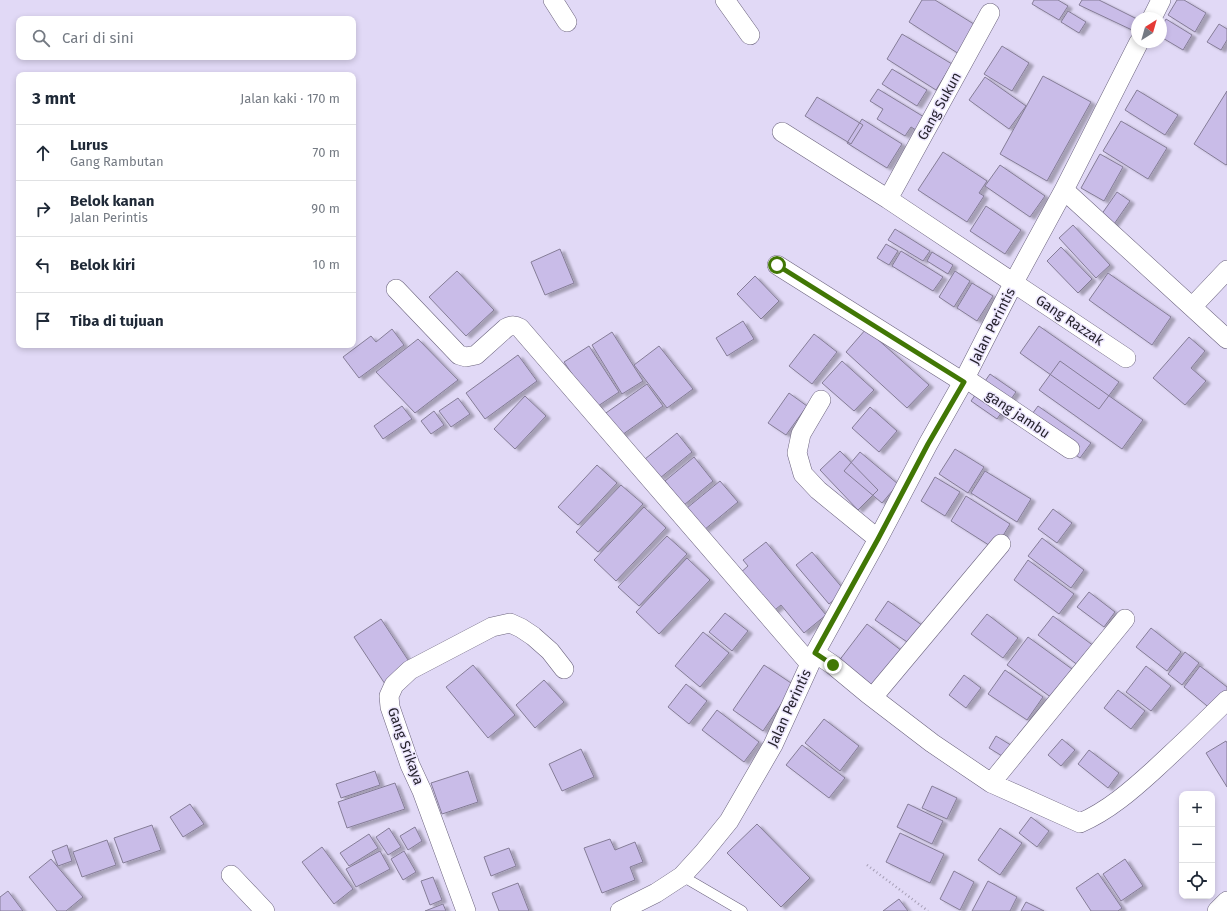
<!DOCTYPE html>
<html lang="id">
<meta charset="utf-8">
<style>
:root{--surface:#fff;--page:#f2f2f3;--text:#1f2937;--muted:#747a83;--line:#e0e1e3}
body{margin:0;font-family:"Fira Sans",sans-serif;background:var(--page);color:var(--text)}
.controls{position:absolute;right:12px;bottom:12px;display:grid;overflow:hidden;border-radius:8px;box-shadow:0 2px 6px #0003}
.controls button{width:36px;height:36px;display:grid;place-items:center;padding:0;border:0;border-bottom:1px solid var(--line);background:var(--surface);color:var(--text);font:20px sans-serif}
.compass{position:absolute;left:1131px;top:12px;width:36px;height:36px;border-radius:50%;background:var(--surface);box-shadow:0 2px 6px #0003;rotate:37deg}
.stop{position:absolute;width:12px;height:12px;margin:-9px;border:3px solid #417705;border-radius:50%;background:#fff}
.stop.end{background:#417705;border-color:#fff;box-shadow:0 1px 4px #0008}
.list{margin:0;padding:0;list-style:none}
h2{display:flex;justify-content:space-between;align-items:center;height:52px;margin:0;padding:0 16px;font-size:17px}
h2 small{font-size:13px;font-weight:400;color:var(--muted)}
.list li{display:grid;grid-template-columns:26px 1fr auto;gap:12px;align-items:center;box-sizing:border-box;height:56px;padding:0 16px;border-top:1px solid var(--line)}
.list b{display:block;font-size:15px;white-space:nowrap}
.list p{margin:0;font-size:13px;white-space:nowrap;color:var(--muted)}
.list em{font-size:13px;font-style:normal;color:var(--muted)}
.icon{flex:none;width:22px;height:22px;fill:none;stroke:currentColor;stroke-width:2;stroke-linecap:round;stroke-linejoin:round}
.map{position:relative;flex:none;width:1227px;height:911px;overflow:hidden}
.search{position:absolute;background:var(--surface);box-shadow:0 2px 6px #0003;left:16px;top:16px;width:340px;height:44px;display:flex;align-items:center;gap:10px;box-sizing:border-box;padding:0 14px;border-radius:8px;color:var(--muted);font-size:15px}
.panel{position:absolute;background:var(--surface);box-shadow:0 2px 6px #0003;left:16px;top:72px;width:340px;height:276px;border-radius:8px}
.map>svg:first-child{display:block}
.building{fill:#c9bce8;stroke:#857d97;filter:url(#shadow)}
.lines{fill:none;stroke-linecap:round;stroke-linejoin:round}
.service-casing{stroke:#6b637d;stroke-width:11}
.minor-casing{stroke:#6b637d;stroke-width:20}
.path{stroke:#a59eb5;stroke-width:2.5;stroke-dasharray:1 3;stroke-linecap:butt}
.service{stroke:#fff;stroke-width:10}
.minor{stroke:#fff;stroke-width:19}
.route{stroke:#417705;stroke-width:5}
.labels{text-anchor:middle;stroke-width:3;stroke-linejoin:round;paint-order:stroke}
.street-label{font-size:14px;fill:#25222c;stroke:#ede7fe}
</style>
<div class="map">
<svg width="1227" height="911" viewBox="0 0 1227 911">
<defs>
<filter id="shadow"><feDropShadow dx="4.5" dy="2.5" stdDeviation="1" flood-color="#0004"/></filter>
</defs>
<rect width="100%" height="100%" fill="#e1d9f6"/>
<path class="building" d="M922 0H935L977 26 959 54 909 22Z
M1034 0H1058L1068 6 1059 20 1032 4Z
M1082 0H1099L1137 19 1132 30 1079 5Z
M1177 0H1184L1206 13 1195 32 1168 15Z
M1068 11 1086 22 1079 33 1061 22Z
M1166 19 1192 35 1183 50 1161 37V28Z
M1219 24 1227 29V40L1221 50 1207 42Z
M902 34 952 64 936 90 887 59Z
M1002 46 1029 63 1012 91 984 74Z
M892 69 927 90 917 106 882 84Z
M1043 76 1091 102 1047 181 1000 154Z
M985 77 1026 106 1009 129 969 100Z
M878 89 924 117 916 130 911 127 905 136 877 119 883 109 870 101Z
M1137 90 1178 115 1165 135 1125 110Z
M1227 91V164L1226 165 1194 144Z
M817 97 863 125 851 144 805 116Z
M862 119 902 144 887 168 847 143Z
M1121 121 1167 148 1148 179 1103 151Z
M943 152 987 181 979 193 984 196 967 222 918 190Z
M1100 154 1123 167 1104 201 1081 188Z
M1000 165 1045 196 1030 217 985 186Z
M1117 192 1130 201 1112 227 1099 218Z
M986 206 1021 230 1005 254 970 231Z
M1073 225 1110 265 1096 278 1059 238Z
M895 229 930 251 923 261 888 240Z
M886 244 898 251 889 265 877 258Z
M1061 247 1092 279 1078 293 1047 261Z
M560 249 574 283 545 295 531 262Z
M901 251 943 277 933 291 892 266Z
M932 252 953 265 948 274 927 261Z
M457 271 494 310 466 336 429 297Z
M955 271 970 281 954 307 939 297Z
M1108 273 1171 317 1152 345 1089 300Z
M755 276 779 301 761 319 737 294Z
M972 283 993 296 977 321 957 308Z
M743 321 754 339 727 356 716 338Z
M1039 326 1119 382 1099 409 1020 353Z
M392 329 404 345 359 378 343 357 371 336 376 342Z
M866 329 929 385 907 408 846 352Z
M612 332 643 381 622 394 592 345Z
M814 334 837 352 812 384 789 366Z
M1189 337 1205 351 1191 368 1206 381 1185 405 1153 378Z
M418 339 458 380 415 413 376 372Z
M589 346 619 392 595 408 564 362Z
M659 346 693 389 667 408 634 365Z
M518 355 537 381 485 419 466 393Z
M842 361 874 390 854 411 822 383Z
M1060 361 1143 420 1122 449 1039 390Z
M990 374 1016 392 997 419 971 401Z
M647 384 663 406 619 437 603 415Z
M789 393 807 406 786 435 768 423Z
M525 396 546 416 515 449 494 429Z
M458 398 470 414 451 427 439 411Z
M402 406 412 419 383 439 374 426Z
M1038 406 1091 443 1080 458 1027 421Z
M870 407 897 431 879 452 852 428Z
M434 411 444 425 431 434 421 421Z
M677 433 692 452 660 478 645 459Z
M955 449 984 467 968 493 939 474Z
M840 451 878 490 858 510 820 470Z
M860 452 898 484 882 503 844 471Z
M694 457 713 481 684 505 665 481Z
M597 465 617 483 578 525 558 507Z
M985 471 1031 499 1017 522 971 493Z
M935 477 960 492 945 516 921 501Z
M720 481 738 502 704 530 687 508Z
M621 485 643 504 598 552 576 532Z
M966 496 1010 524 995 549 951 521Z
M644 507 666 528 616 581 594 560Z
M1053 509 1072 523 1057 543 1038 529Z
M667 536 687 554 639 606 618 587Z
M1042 538 1084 570 1071 588 1028 556Z
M766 542 826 615 804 633 781 605 771 613 739 574 748 566 743 560Z
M812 552 845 591 829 604 796 565Z
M687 558 710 580 659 634 636 612Z
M1028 560 1074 594 1059 614 1014 580Z
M1089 592 1115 612 1104 627 1077 607Z
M888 601 926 628 913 646 875 620Z
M725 613 748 631 732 651 709 632Z
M987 614 1018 638 1003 658 971 634Z
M1053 616 1098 649 1083 669 1038 635Z
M381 619 412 666 385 684 354 637Z
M867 624 902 651 870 693 835 666Z
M1151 628 1181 652 1167 671 1136 647Z
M703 632 729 653 700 687 675 666Z
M1028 637 1072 669 1052 698 1007 665Z
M1185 652 1199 663 1182 685 1168 674Z
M473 665 515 715 488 738 446 687Z
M764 665 794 685 763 731 733 710Z
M1146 666 1171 686 1151 711 1126 692Z
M1200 666 1227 687V690L1212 710 1184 687Z
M1005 670 1043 697 1027 720 988 694Z
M964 675 981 688 966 708 949 695Z
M544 680 564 702 535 728 516 705Z
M686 684 707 701 689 724 668 707Z
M1118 690 1145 711 1131 729 1104 708Z
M717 710 759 742 744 762 702 730Z
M824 719 859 746 840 771 805 743Z
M996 736 1014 747 1007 759 989 748Z
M1062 739 1075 750 1061 766 1048 755Z
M1226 741 1227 743V787L1206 753Z
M802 745 845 778 829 798 786 765Z
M581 749 594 777 562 791 549 764Z
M1089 750 1119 773 1108 788 1078 764Z
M375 771 380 785 341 798 336 784Z
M468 771 478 802 442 814 431 783Z
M395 783 405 809 347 828 338 802Z
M932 786 957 798 947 819 922 808Z
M190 804 204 824 183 837 170 817Z
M908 804 943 821 932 844 897 827Z
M1031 817 1049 831 1037 847 1019 833Z
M757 824 810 878 781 907 727 853Z
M152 825 161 850 123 863 114 838Z
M415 827 422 841 408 850 400 836Z
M389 828 401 847 388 855 376 837Z
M1000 828 1022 843 1000 875 978 860Z
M900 833 944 854 930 883 886 862Z
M369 834 378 848 349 866 340 853Z
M610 839 615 850 635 842 643 862 630 867 635 880 602 893 584 848Z
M107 840 116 865 82 877 73 852Z
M67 845 72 861 58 866 52 851Z
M322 847 353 889 334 904 302 862Z
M509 848 516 866 491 876 484 857Z
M380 851 390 869 356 887 346 869Z
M404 851 416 872 403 880 391 859Z
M51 859 83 897 66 911H57L29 877Z
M1125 859 1143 886 1121 901 1103 874Z
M954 871 974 882 960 910 940 899Z
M1098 873 1122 908 1118 911H1091L1076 888Z
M433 877 442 900 430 905 421 881Z
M988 881 1017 897 1010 911H972Z
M518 883 529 911H499L492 893Z
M8 891 23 911H0V897Z
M899 899 908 911H883Z
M1026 902 1044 911H1021Z
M443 904 446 911H425Z"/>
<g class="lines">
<g class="service-casing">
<path id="service" d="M682 876 742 911"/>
</g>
<g class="minor-casing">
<path id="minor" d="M553 0 567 22
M725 0 750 35
M990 13 888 199 1126 358
M1152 18 1161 0
M782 132 888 199
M1064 190 1227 339
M777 265 963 382
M396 289 459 355 466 357 476 355 506 328C511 325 515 325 520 328L810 664
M1192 307 1227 270
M965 378 1070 449
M821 400 801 434 797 453 803 474 818 490 878 539
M815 653 833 665 868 694 932 743 991 783 1080 823C1108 811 1132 790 1154 770 1179 747 1203 724 1227 700
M873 697 1001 544
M991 783 1125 619
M231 875 265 911
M466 911 422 791 410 765 390 707 389 696 394 685 410 670 492 627 510 623 521 628 533 636 550 651 564 669
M620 911 656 893 682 876 703 853 729 821 773 745 815 653 878 539 928 444 963 382 1014 282 1064 190 1139 42
M1217 911 1227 901"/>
</g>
<path class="path" d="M867 865 928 911"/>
<use href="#service" class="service"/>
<use href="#minor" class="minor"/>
</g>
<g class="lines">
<path class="route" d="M777 265 964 382 928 444 878 539 815 653 833 665"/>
</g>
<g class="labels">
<g class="street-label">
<text transform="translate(939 106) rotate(-61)" y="5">Gang Sukun</text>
<text transform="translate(1070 320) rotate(34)" y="5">Gang Razzak</text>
<text transform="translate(992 326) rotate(-63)" y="5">Jalan Perintis</text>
<text transform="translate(1018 414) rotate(34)" y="5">gang jambu</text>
<text transform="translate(789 708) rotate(-65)" y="5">Jalan Perintis</text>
<text transform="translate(406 746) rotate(70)" y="5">Gang Srikaya</text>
</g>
</g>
</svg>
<div class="controls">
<button>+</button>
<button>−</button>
<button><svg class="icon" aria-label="locate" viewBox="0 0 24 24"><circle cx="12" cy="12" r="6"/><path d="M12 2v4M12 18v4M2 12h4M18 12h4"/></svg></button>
</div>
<svg class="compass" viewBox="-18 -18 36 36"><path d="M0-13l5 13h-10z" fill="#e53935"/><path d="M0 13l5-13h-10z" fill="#747a83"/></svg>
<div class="stop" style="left:777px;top:265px"></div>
<div class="stop end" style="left:833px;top:665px"></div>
<div class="search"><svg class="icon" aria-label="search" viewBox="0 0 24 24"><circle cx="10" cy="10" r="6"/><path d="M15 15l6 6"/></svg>Cari di sini</div>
<section class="panel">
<h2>3 mnt<small>Jalan kaki · 170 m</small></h2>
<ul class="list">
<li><svg class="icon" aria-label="ahead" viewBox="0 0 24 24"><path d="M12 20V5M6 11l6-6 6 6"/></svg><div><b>Lurus</b><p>Gang Rambutan</p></div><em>70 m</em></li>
<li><svg class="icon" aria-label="right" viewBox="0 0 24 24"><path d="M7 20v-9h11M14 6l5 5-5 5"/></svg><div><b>Belok kanan</b><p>Jalan Perintis</p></div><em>90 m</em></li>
<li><svg class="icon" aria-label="left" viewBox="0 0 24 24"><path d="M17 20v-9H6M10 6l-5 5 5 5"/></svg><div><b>Belok kiri</b></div><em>10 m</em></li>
<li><svg class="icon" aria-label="arrive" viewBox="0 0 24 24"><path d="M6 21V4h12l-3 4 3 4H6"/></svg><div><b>Tiba di tujuan</b></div></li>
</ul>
</section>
</div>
